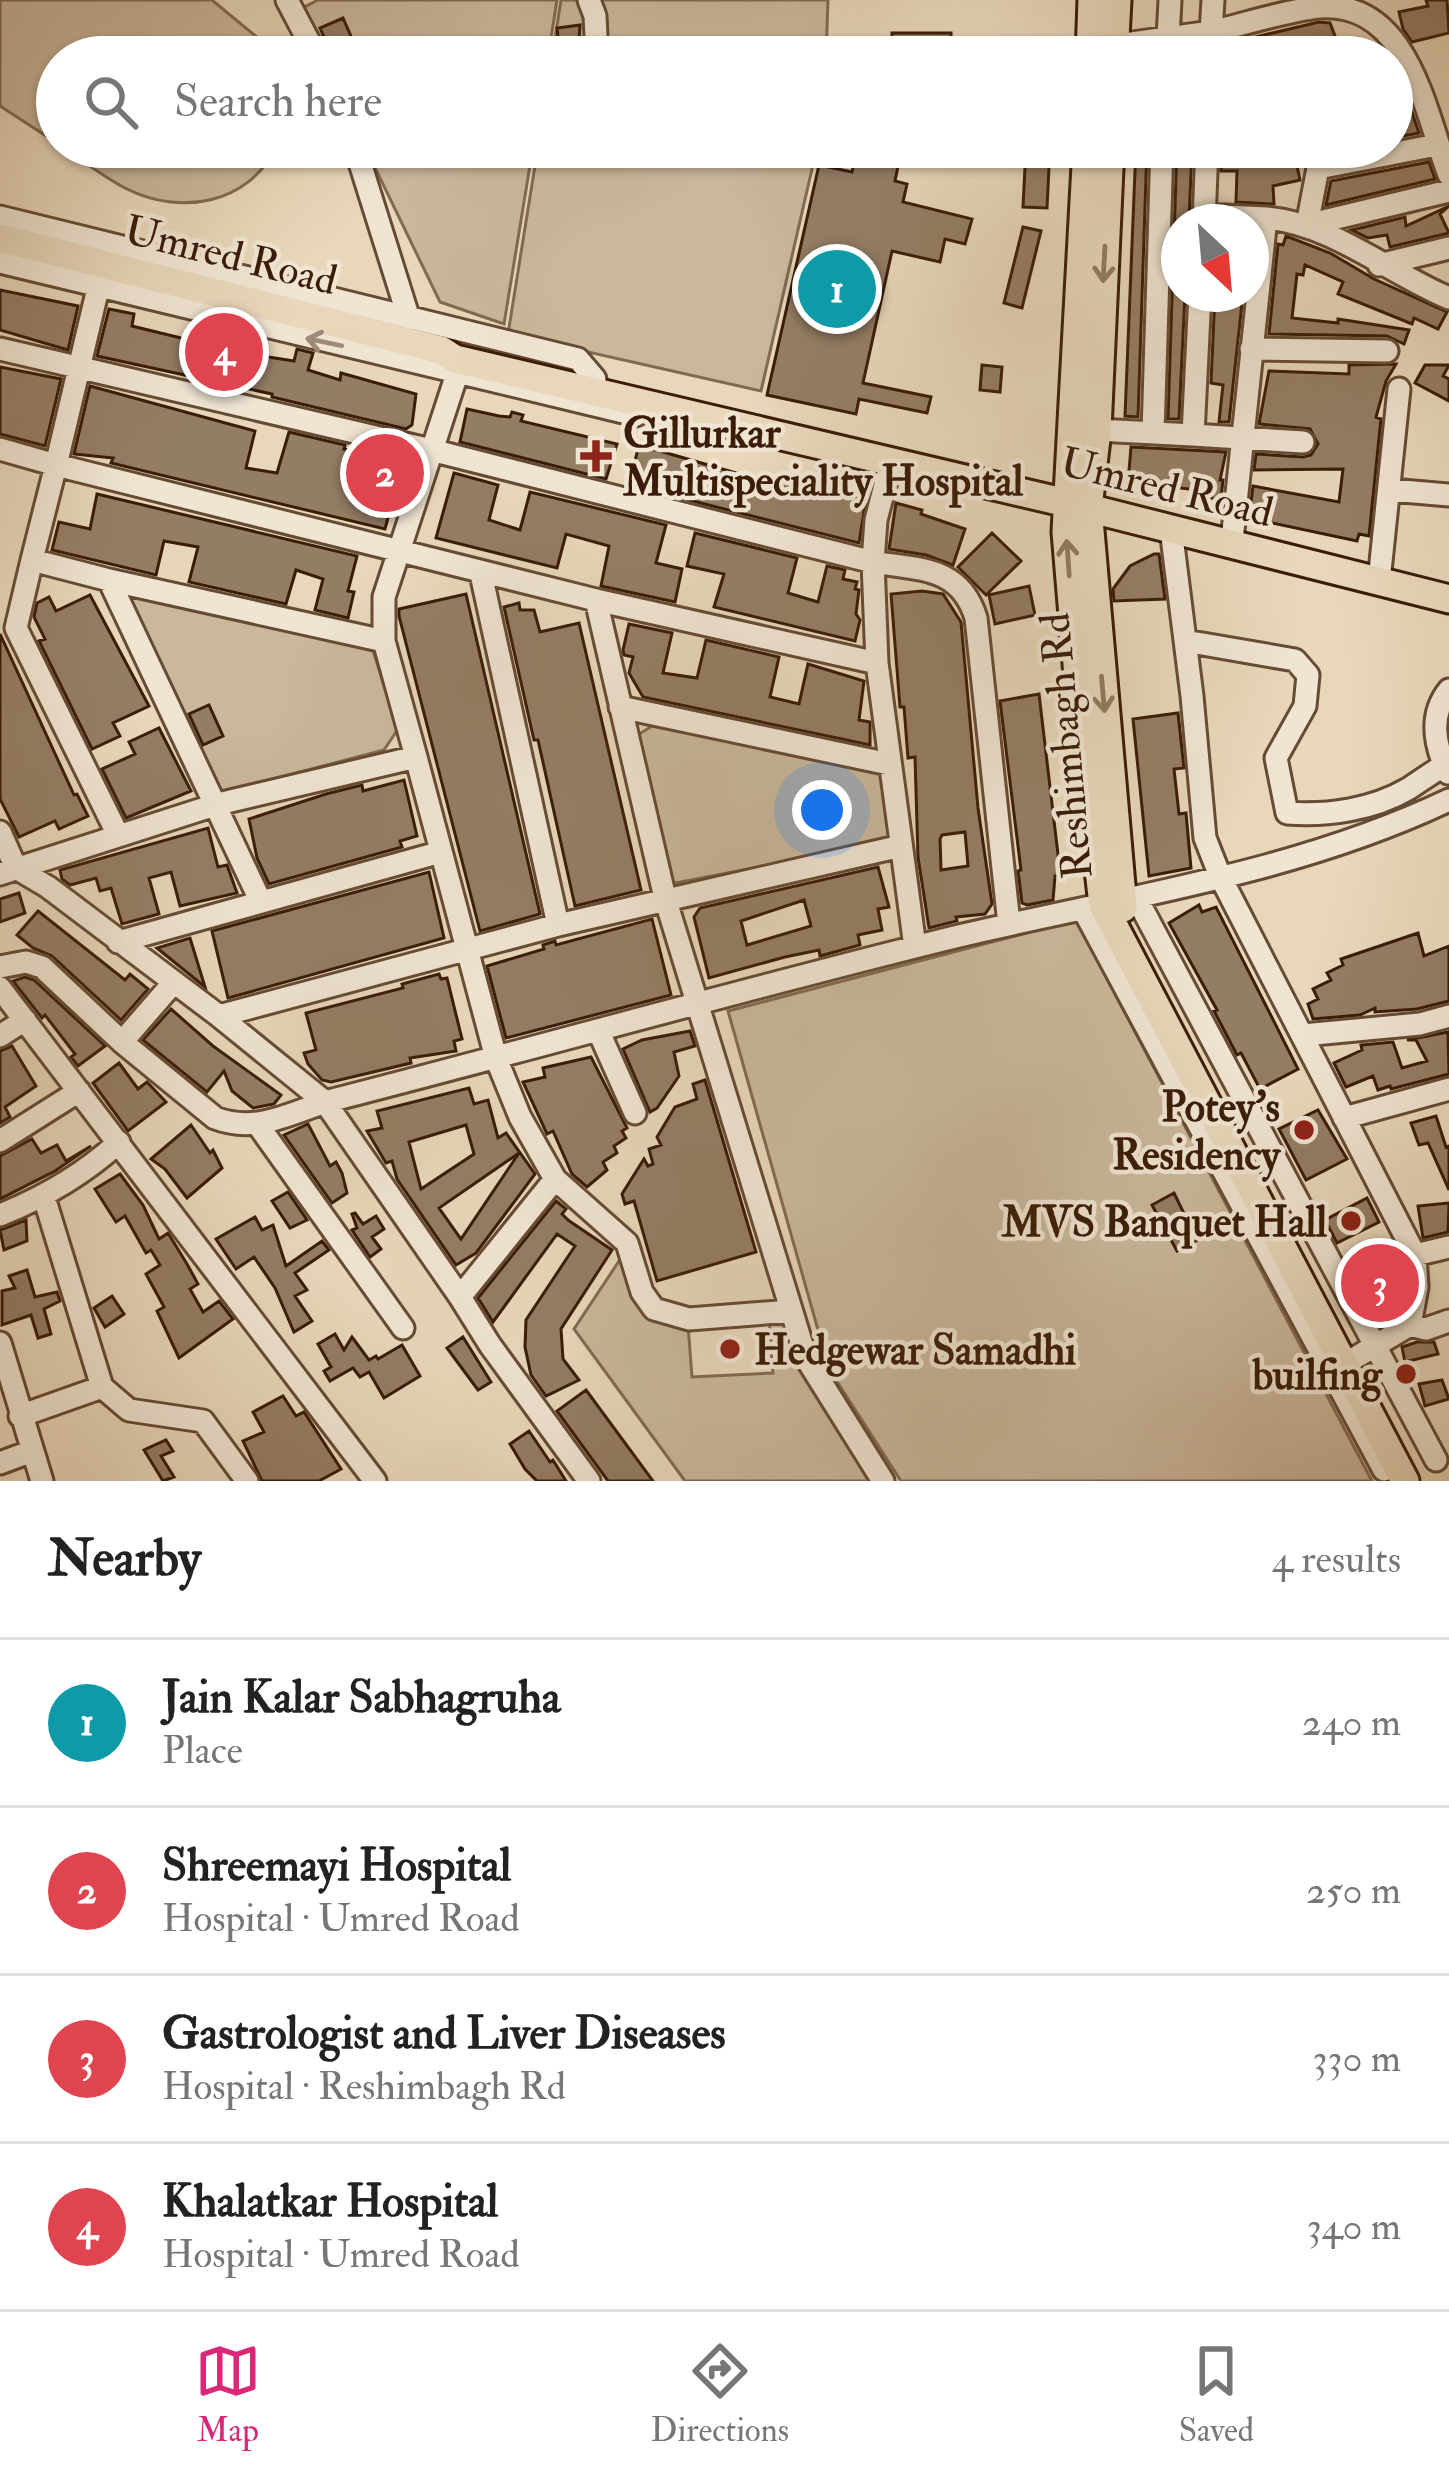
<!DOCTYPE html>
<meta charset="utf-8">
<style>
:root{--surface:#fff;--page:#f2f2f2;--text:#222;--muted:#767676;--line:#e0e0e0;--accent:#db2777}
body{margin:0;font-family:"IM FELL Double Pica",serif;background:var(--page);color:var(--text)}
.compass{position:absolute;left:1161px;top:204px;width:108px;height:108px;border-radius:50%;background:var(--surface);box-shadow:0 3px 9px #0004;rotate:154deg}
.you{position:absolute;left:822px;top:810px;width:42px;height:42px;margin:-30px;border:9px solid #fff;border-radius:50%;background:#1a73e8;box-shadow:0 0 0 18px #1a73e833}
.badge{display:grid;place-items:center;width:78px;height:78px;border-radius:50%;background:var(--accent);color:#fff;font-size:39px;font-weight:700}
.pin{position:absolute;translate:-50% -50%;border:6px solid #fff;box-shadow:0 3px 12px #0006}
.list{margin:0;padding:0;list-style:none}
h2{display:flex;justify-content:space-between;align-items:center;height:156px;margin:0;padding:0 48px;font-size:51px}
h2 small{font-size:39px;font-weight:400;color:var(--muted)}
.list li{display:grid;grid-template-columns:78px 1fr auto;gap:36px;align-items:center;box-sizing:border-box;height:168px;padding:0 48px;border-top:3px solid var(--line)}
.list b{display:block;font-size:45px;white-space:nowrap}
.list p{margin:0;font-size:39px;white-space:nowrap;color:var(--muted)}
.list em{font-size:39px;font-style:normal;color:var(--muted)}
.icon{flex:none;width:66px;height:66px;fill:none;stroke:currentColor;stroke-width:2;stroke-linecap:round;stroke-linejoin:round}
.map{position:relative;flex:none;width:1449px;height:1481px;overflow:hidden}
.search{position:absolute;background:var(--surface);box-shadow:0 3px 9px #0004;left:36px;right:36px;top:36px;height:132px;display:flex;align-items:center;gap:30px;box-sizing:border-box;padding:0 42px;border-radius:66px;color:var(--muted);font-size:45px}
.sheet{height:828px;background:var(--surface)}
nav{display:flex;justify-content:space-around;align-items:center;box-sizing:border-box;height:168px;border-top:3px solid var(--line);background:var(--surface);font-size:33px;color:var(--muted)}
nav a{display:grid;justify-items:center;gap:6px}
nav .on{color:var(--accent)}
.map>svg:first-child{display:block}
.green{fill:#cab79c;stroke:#826a52;stroke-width:3}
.building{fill:#947d65;stroke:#3a1c07;stroke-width:3;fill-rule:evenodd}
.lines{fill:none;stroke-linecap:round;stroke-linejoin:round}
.minor-casing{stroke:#664b34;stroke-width:27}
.major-casing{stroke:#3a1c07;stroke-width:33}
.minor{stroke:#f0e5d3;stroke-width:21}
.major{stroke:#e8d7bb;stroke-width:27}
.oneway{stroke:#917a61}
.oneway2{stroke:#9e8b77}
.poi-dot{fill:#8f2418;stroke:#f0e5d3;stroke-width:4.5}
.labels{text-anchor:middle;stroke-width:9;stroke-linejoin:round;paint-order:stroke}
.street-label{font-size:42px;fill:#3a1c07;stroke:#f0e5d3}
.poi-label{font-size:42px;font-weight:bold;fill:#3a1c07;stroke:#f0e5d3;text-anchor:end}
</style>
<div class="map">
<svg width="1449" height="1481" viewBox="0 0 1449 1481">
<rect width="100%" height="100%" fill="#e8d7bb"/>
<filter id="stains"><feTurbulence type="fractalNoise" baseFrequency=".00167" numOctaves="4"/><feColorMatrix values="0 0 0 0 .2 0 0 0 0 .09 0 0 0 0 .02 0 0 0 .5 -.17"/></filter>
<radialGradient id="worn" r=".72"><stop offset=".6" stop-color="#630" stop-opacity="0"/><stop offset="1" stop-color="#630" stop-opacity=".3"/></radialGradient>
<path class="green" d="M0 0H212L258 38 274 57H57V143L0 106Z
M318 0H557L548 57H322L299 10Z
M561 0H828L826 57H552Z
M62 147H276C249 204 181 216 127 189 105 178 84 161 62 147Z
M365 147H533L504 324 440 302Z
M538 147H817L761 391 508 334Z
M122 591 370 641 398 729 384 750 220 793Z
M657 723 885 770 894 841 670 884 636 736Z
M1076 920 1372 1481H901L829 1369 728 1011Z
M623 1255C640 1303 632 1320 688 1325L692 1377 773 1373 769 1321 791 1320 881 1481H685L574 1329Z"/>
<path class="building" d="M1426 0H1447L1449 33 1412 42 1403 29 1399 12 1428 6Z
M343 18 357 50 333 57 320 28Z
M1319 22 1330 23 1343 57H1225L1226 44Z
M580 25 578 57H560L557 28Z
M892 33H951V44L1006 43V57H892Z
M1406 95 1419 133 1392 138V96Z
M857 147H902L895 181 907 184 903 202 972 219 965 244 945 239 940 262 892 251 863 383 931 397 927 413 859 399 856 414 767 395 819 165 852 172Z
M1026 147 1050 148 1047 208 1023 207Z
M1136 147H1147L1138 417 1125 416Z
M1177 147H1192L1189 221H1179V294H1185L1179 419H1168Z
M1222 147H1293L1300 180 1273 186 1274 204 1236 202 1237 171H1221Z
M1429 162 1435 179 1326 205 1331 181Z
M1449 206 1440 214 1449 233 1390 247 1387 235 1368 238 1352 230 1405 217 1406 226Z
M1023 227 1041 231 1022 308 1004 303Z
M1286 236 1330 253 1374 279 1447 312 1438 329 1414 318 1412 324 1338 294 1343 282 1305 265 1303 275 1297 274 1292 318 1338 323V319L1409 330 1404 344 1387 336 1269 334 1278 244 1283 245Z
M0 290 78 306 68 350 0 330Z
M1215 294H1243L1229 422H1219L1223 385 1211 383Z
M109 309 134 314 132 326 181 338 208 341 210 331 240 338 237 352 294 361 297 349 313 353 308 370 340 380 341 373 416 394 412 425 406 429 272 397V394L97 356Z
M1396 364 1386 381 1376 417 1381 419 1369 536 1359 534 1357 541 1249 518 1253 486 1339 502 1343 469 1254 470 1256 454 1303 457 1311 455 1318 444 1310 429 1259 424 1269 371 1349 374V365Z
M982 365 1002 367 1000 392 980 390Z
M1425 365H1449L1443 376 1449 379V401L1415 383Z
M0 367 61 379 45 446 0 434Z
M90 386 255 431 246 468 277 473 289 432 345 445 344 449 404 459 385 529 111 463 113 458 74 454Z
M467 409 499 416 510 417 512 412 523 415 521 421 617 444 606 479 460 442Z
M639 445 736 473 866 499 859 543 629 485Z
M1131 447 1226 452 1220 480H1223L1221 499 1198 497V490L1137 483 1129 471Z
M454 473 498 485 489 520 520 530 530 492 666 525 656 563 682 569 675 602 601 586 609 546 566 534 557 568 436 538Z
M97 494 357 556 348 591 354 592 348 618 315 610 323 579 296 570 286 604 189 582 198 547 164 541 156 575 52 550 59 522 90 529Z
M896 503 922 510 921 514 965 529 953 565 926 555 889 549Z
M695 533 797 558 788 593 818 602 827 566 845 570 843 579 857 582 855 589 859 590 856 614 860 620 855 641 714 607 724 574 687 566Z
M992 533 1021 561 986 595 958 567Z
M1154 554H1159L1165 599 1114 601 1113 589 1130 566Z
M1029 586 1035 615 995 624 989 595Z
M922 591 943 594 961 622 978 808 992 904 985 914 956 917 957 921 929 928 918 857 915 757 908 758 904 707H900L891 594ZM965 832 968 866 941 870 940 839 942 835Z
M466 594 540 914 480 931 399 616V609Z
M90 595 149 706 113 723 120 736 92 749 39 641 45 639 34 617 37 603 49 597 56 611Z
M519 603 520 610H534L540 632 579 623 641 890 575 906 538 740H534L504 607Z
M629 624 672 633 663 673 697 678 706 640 779 657 770 697 799 704 808 664 864 681 859 720 870 722V745L643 697 629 673 633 657 624 655 623 650Z
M0 634 74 795 77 794 88 816 59 829 55 821 19 837 0 799Z
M1039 694 1059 863 1067 861 1069 873 1055 876 1053 900 1027 905 1022 903 1018 871 1021 870 1000 701Z
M209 705 223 736 203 745 189 714Z
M1178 713 1184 768 1174 769 1179 814 1186 813 1191 868 1149 876 1133 719Z
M159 728 191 791 126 818 102 769 135 754 129 742Z
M404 780 417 836 400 841 402 847 269 884 257 858 249 819 326 794 362 785 363 791Z
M208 828 218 867 227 865 237 893 180 906 171 872 149 878 159 914 122 924 111 888 100 891 96 878 70 885 62 879 60 870Z
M878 867 889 907 878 909 882 930 858 935 860 945 820 956 819 950 785 957 709 978 694 917 700 908ZM804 900 811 926 747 945 741 921Z
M429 872 444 938 228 998 212 931Z
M19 893 25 913 0 922V899Z
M1199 905 1202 912 1216 907 1298 1069 1260 1089 1241 1053 1237 1055 1214 1011 1217 1010 1169 923Z
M38 911 125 980 130 974 148 989 121 1020 52 956 33 948 17 935Z
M652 919 671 995 506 1038 487 966 544 949 543 945 555 941 556 945Z
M1418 933 1424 956 1449 946V1001L1417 1009 1375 1012V1008L1360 1015 1313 1019 1308 1004 1318 999 1313 989 1331 980 1327 973 1343 965 1341 959Z
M190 938 205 987 157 948Z
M439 974 441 979 447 978 462 1039 454 1041 456 1051 410 1058 411 1063 331 1082 322 1080 308 1064 304 1053 316 1050 306 1013 403 988 402 984Z
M25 977 34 980 105 1046 78 1066 71 1057 75 1054 45 1015 42 1018 13 981Z
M171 1009 213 1046 281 1095 274 1104 253 1108 232 1091 224 1071 207 1092 143 1040Z
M690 1031 695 1046 674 1052 679 1076 657 1108 650 1112 623 1049 642 1040Z
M1448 1032 1449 1074 1391 1089 1390 1086 1378 1090 1373 1076 1346 1087 1334 1063 1362 1050 1361 1045 1393 1042 1402 1068 1427 1061 1416 1040H1407Z
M12 1046 36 1086 5 1107 10 1117 0 1123V1051Z
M591 1057 627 1128 622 1131 626 1138 614 1146 617 1153 603 1162 607 1170 587 1187 572 1174 553 1131 547 1134 523 1082 545 1077 543 1068Z
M119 1063 138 1089 147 1082 166 1102 128 1131 93 1083Z
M705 1080 756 1252 657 1281 634 1201 625 1204 622 1194 644 1159 648 1166 653 1164 649 1149 661 1145 657 1137 675 1107 697 1099 693 1084Z
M469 1088 474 1104 488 1100 498 1138 506 1133 535 1174 476 1253 456 1265 397 1179 392 1161 386 1163 367 1131 382 1128 377 1111ZM466 1125 474 1154 421 1189 409 1142ZM519 1153 461 1239 439 1208Z
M1318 1110 1347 1159 1306 1180 1279 1129Z
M1436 1116 1446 1147 1449 1146V1190L1428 1143 1419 1145 1411 1123Z
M308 1124 330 1166 336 1162 342 1173 347 1193 332 1203 284 1135Z
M191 1125 210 1153 213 1150 222 1168 187 1198 165 1169 151 1159Z
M32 1139 41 1153 57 1145 66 1161 91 1146 55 1171 0 1199V1156Z
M120 1174 143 1205 159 1239 168 1233 187 1264 198 1284 190 1289 203 1312 219 1301 233 1319 179 1358 157 1311 164 1307 146 1274 160 1265 151 1250 146 1253 125 1216 116 1222 95 1189Z
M288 1192 307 1220 290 1228 272 1201Z
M1174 1193 1197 1240 1177 1251 1152 1205Z
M1367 1198 1379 1222 1337 1243 1325 1220Z
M556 1201 566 1209 562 1214 568 1220 612 1250 561 1329 563 1359 579 1380 546 1396 531 1375 525 1347 526 1320 575 1246 557 1234 493 1322 478 1298Z
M1449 1203 1448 1232 1423 1238 1418 1206Z
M355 1213 363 1224 376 1216 384 1229 372 1237 381 1249 370 1257 352 1230 357 1228 352 1214Z
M255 1217 262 1230 273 1225 286 1266 322 1241 329 1250 295 1273 307 1290 295 1296 312 1321 294 1332 275 1288 254 1257 236 1269 216 1239Z
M26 1220 27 1241 4 1250 0 1230Z
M27 1270 35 1297 57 1292 60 1301 44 1309 51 1334 38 1338 31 1315 2 1325V1291L15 1288 9 1276Z
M112 1296 124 1314 105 1327 94 1308Z
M335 1334 344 1350 352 1337 369 1360 376 1356 378 1359 402 1345 420 1376 384 1398 369 1372 360 1377 353 1368 330 1381 324 1371 331 1367 318 1344Z
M463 1337 491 1382 478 1390 447 1348Z
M1417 1342H1434L1438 1354 1405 1362 1402 1347Z
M1442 1380 1449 1399 1425 1406 1419 1384Z
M586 1390 653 1481H608L557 1411Z
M283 1396 296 1416 304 1412 341 1469 319 1481H262L243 1441 264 1432 253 1412Z
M529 1431 550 1462 553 1460 566 1481H537L525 1469 510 1444Z
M166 1440 173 1451 161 1456 174 1477 163 1481 144 1450Z"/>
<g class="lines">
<g class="minor-casing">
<path id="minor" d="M287 0 317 57
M589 0 595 16 597 57
M1213 0 1211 32C1246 24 1283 11 1319 7 1409 0 1425 113 1449 175
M1103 47 1211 32 1210 57
M1167 57 1170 0
M1437 145 1318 168 1307 225 1449 191
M355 147 409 319
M1204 215 1266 218 1233 531
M0 217 578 359 595 379
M1266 218C1331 223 1389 273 1449 298
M1204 222 1207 147
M0 262 636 415
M1379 265 1449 248
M0 349 431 450 873 562C920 570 960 566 976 618L1009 924
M1251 349 1387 351
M1097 430 1193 435 1200 294
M1153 433 1162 147
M1193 435 1303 442
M0 449 56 465 99 284
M1391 490 1449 495
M1171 529 1192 696 1205 838 1220 876 1415 1255 1417 1287 1410 1325 1343 1365
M32 560 56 465 596 600 665 898 806 1358 883 1481
M481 574 558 925
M109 580 32 560 16 628 117 833
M1379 581 1399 389
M596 600 877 663 915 947
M1185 641 1295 660 1308 675 1305 706 1276 758 1287 813C1327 816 1372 810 1408 789 1422 780 1435 770 1449 763
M877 663 873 562 876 520 891 462
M620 707 889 764
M1448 773C1434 744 1429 715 1449 690
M0 832 16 868 48 887 219 1016 325 1102C536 1048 747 988 959 936 1123 897 1296 873 1449 800
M0 874 218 804 416 757 384 641V597L457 374
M1137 899 1436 1460
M260 900 109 580 384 641
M1083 909 1384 1470
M118 942 441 852
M0 967 26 962 42 967 122 1042 215 1118C254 1133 287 1115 325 1102L460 1297 555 1179 520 1117 496 1058 416 757
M0 988 375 1481
M219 1016 558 925 901 846
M598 1030 635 1113
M1303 1035 1420 1024 1449 1016
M0 1036 25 1020
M122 1042 174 982
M1344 1118 1449 1089
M258 1125 403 1328
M0 1141 79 1091
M555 1179 627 1243 642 1292 654 1309 689 1319 791 1311
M44 1197 102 1387 129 1410 203 1421 247 1481
M0 1215C45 1197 83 1175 119 1142
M1415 1255 1449 1247
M460 1297 490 1345 589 1481
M1410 1325 1426 1329 1449 1321
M0 1343 42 1481
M20 1416 102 1387
M0 1463 32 1451"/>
</g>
<g class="major-casing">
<path id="major" d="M1090 57 1092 0
M1114 57 1117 0
M1087 147 1066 532 1081 712 1103 905 1405 1481
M1110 147 1097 430 1088 508 1123 908
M0 238 441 350 455 359 1088 508 1449 599"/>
</g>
<use href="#minor" class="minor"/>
<use href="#major" class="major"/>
</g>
<defs><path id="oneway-shaft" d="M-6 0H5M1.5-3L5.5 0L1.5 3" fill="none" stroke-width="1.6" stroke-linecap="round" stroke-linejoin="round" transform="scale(3)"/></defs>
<g class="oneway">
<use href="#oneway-shaft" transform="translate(1104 264) rotate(93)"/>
<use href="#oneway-shaft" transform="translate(1068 558) rotate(-94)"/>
<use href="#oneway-shaft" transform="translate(1103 694) rotate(85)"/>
</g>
<use class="oneway2" href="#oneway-shaft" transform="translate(324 342) rotate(-168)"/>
<g class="poi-dot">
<path d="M590 438h12v12h12v12h-12v12h-12v-12h-12v-12h12z"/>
<circle cx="1304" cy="1130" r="12"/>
<circle cx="1351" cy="1221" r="12"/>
<circle cx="730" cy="1349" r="12"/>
<circle cx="1406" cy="1374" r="12"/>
</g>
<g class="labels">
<g class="street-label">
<text transform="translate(231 254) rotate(14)" y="15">Umred Road</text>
<text transform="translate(1167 486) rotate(14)" y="15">Umred Road</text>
<text transform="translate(1065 746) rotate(-95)" y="15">Reshimbagh Rd</text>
</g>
<g class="poi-label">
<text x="623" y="447" text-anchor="start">Gillurkar<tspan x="623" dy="48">Multispeciality Hospital</tspan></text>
<text x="1280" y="1121">Potey's<tspan x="1280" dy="48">Residency</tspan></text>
<text x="1327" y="1236">MVS Banquet Hall</text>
<text x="754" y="1364" text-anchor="start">Hedgewar Samadhi</text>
<text x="1382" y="1389">builfing</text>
</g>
</g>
<rect width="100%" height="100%" filter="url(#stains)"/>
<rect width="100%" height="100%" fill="url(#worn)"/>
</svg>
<svg class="compass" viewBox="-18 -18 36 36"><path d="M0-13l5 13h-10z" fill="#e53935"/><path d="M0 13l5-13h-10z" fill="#767676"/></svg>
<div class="you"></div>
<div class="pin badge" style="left:837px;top:289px;background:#0f9aa8">1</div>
<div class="pin badge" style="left:385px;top:473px;background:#e0444e">2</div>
<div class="pin badge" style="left:1380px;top:1283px;background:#e0444e">3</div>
<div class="pin badge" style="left:224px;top:352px;background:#e0444e">4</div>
<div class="search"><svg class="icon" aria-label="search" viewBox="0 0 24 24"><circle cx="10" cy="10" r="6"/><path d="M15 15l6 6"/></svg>Search here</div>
</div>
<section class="sheet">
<h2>Nearby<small>4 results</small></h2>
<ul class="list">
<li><span class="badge" style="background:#0f9aa8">1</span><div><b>Jain Kalar Sabhagruha</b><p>Place</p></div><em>240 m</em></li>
<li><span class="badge" style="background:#e0444e">2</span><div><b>Shreemayi Hospital</b><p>Hospital · Umred Road</p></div><em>250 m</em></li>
<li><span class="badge" style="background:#e0444e">3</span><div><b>Gastrologist and Liver Diseases</b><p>Hospital · Reshimbagh Rd</p></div><em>330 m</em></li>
<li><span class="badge" style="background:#e0444e">4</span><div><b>Khalatkar Hospital</b><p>Hospital · Umred Road</p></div><em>340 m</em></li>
</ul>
</section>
<nav>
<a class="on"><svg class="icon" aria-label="map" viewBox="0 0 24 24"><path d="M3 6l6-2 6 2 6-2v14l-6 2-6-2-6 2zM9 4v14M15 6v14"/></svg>Map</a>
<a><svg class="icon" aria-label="directions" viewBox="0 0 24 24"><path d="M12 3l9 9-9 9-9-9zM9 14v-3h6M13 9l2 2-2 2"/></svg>Directions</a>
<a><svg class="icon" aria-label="saved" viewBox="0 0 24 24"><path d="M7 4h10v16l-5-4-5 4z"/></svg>Saved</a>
</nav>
